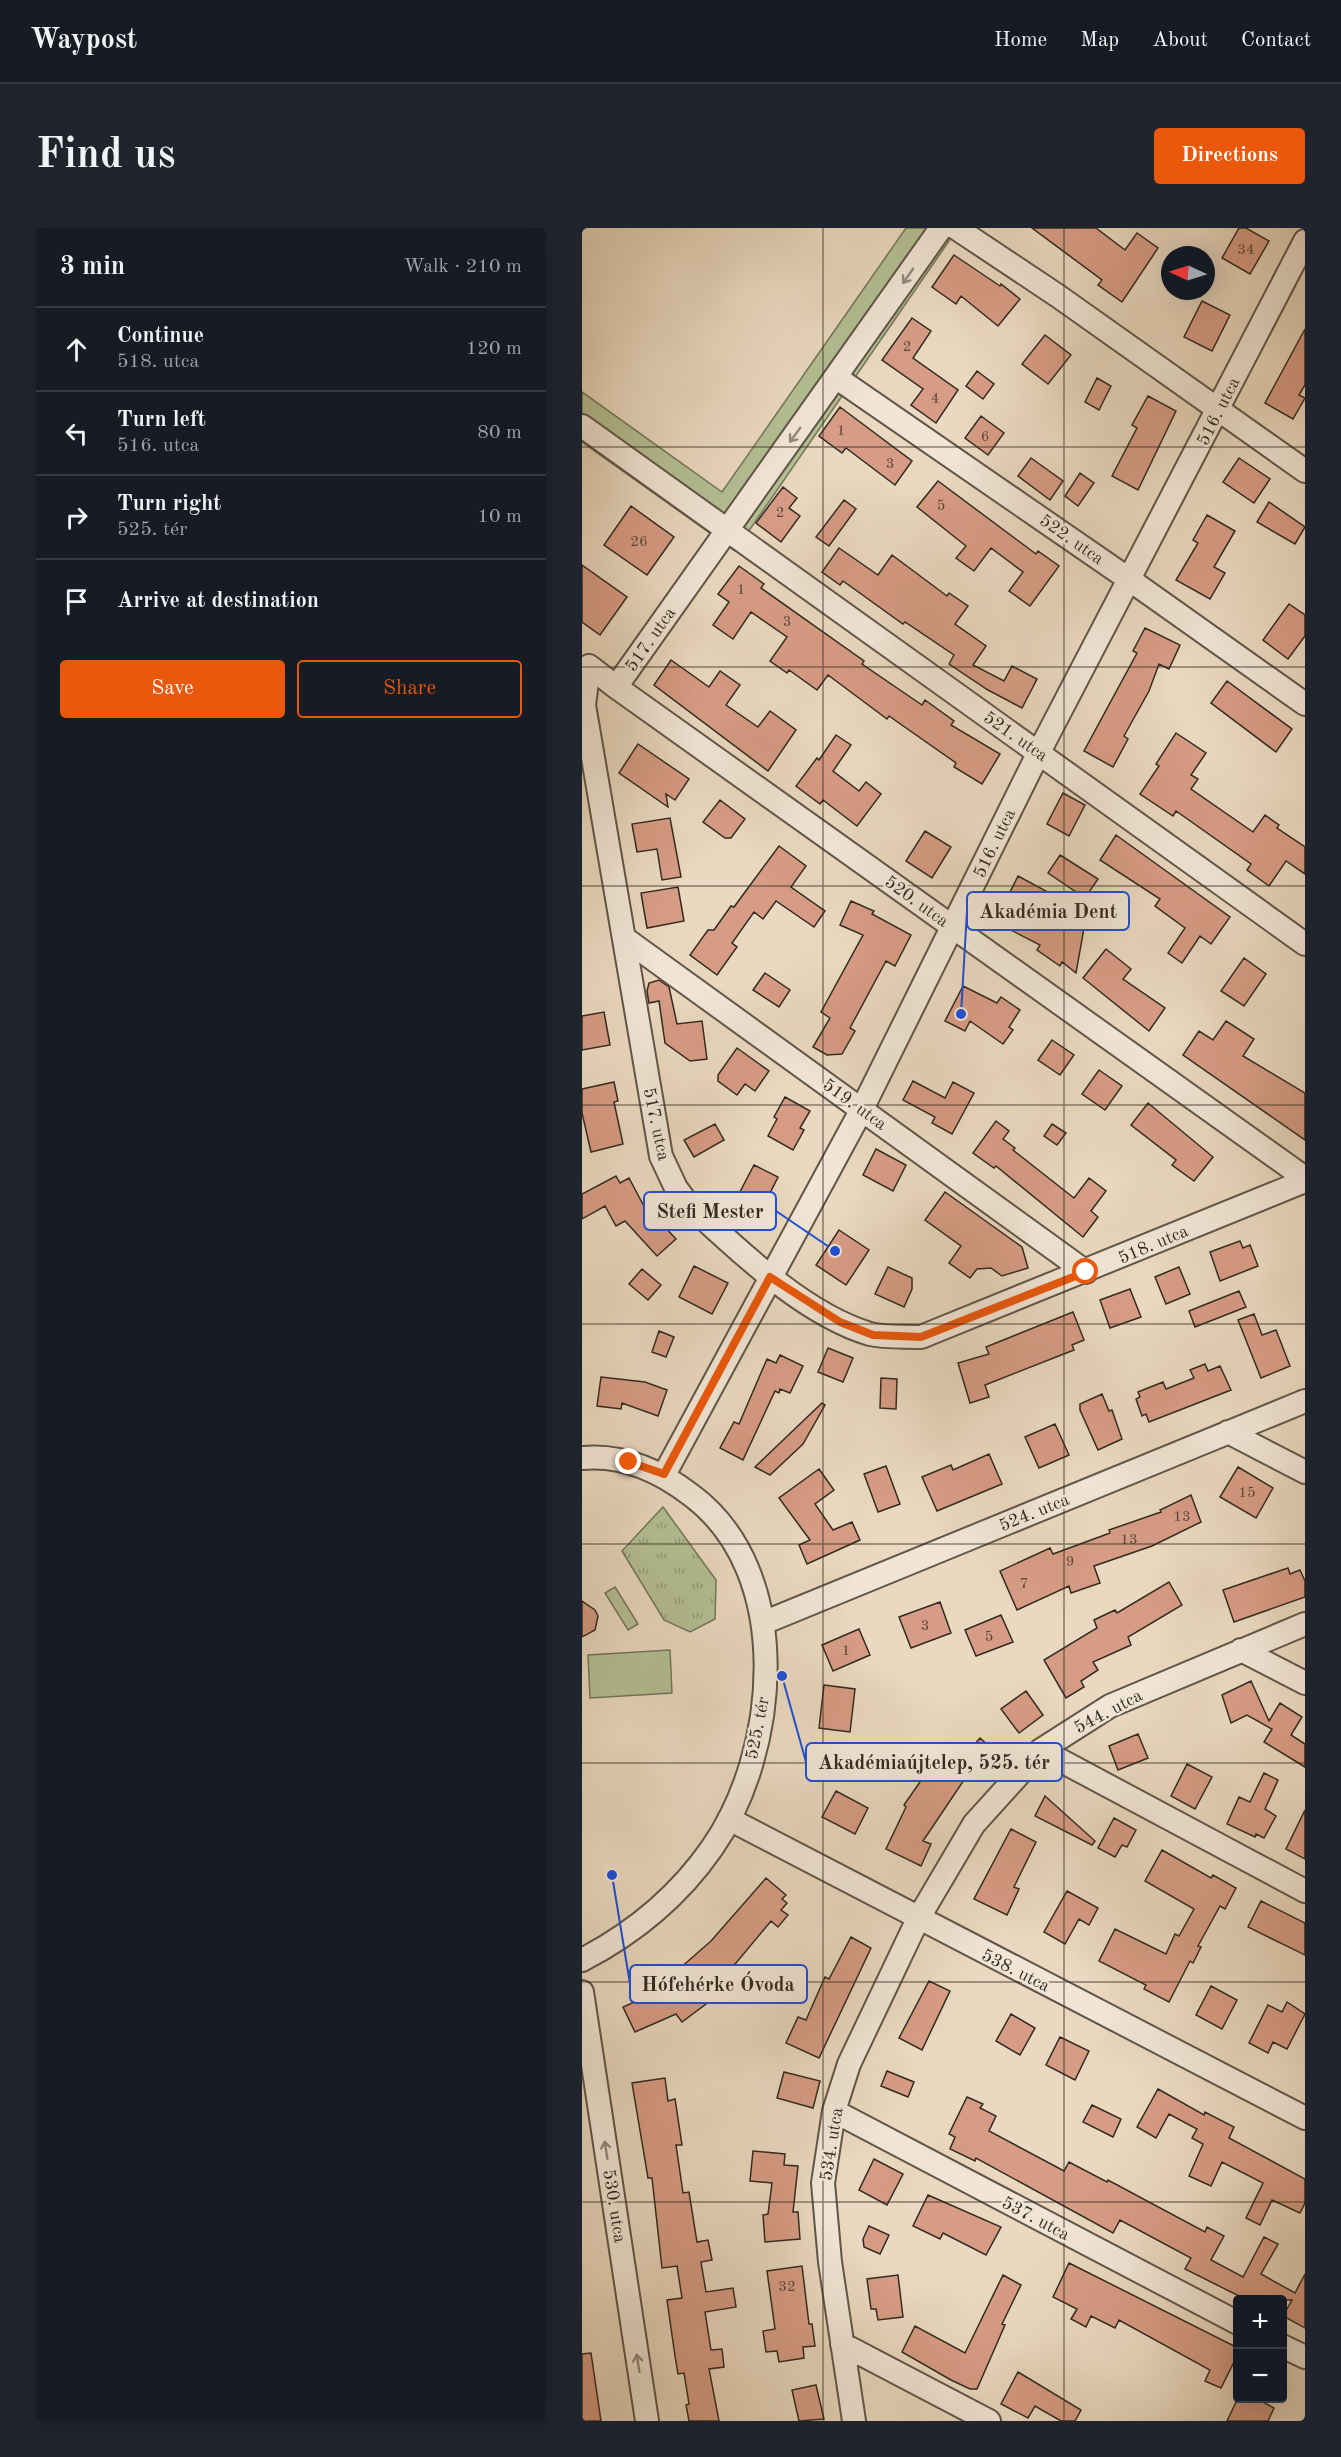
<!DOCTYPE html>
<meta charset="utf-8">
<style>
:root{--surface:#171b24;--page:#20242c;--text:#f1f3f6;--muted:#9ea1a6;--line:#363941;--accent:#ea580c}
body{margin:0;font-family:"Old Standard TT",serif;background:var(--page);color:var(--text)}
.controls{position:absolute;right:18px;bottom:18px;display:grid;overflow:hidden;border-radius:6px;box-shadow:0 6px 24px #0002}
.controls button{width:54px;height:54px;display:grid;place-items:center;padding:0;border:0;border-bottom:2px solid var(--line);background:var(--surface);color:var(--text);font:30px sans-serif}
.compass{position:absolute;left:579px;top:18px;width:54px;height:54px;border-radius:50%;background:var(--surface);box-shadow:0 6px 24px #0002;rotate:274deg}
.stop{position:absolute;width:18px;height:18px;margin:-14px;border:4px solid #ea580c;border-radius:50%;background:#fff}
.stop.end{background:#ea580c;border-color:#fff;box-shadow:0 2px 6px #0008}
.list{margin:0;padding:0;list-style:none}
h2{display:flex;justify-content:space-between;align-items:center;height:78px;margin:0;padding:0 24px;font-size:26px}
h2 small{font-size:20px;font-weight:400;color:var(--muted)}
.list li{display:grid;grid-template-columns:39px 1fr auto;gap:18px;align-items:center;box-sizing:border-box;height:84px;padding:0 24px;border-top:2px solid var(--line)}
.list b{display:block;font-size:22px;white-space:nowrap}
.list p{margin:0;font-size:20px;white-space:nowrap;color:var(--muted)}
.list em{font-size:20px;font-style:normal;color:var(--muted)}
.actions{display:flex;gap:12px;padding:18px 24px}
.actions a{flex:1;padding:14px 0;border:2px solid var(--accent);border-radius:6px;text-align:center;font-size:21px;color:var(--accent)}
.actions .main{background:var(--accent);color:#fff}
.icon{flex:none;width:33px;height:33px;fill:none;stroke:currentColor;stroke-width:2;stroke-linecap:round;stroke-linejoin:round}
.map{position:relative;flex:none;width:723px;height:2193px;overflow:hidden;border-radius:6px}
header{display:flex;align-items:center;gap:36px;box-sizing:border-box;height:84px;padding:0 30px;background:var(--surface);border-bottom:2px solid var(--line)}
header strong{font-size:28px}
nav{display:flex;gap:33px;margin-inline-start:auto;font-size:21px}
.intro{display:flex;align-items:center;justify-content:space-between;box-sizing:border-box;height:144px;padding:0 36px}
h1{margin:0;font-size:42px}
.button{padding:15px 27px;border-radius:6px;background:var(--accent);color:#fff;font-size:21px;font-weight:700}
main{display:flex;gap:36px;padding:0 36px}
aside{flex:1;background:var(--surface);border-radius:6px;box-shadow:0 6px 24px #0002}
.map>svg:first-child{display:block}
.grass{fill:#b4c095;stroke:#73755a;stroke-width:1.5}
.park{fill:url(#park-tufts);stroke:#73755a;stroke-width:1.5}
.building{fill:#d79c85;stroke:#322a20;stroke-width:1.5}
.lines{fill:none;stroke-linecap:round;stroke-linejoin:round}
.minor-casing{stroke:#605648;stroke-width:26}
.minor{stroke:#f1e6d6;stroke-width:22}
.oneway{stroke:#92887b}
.route{stroke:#ea580c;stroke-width:8}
.grid{fill:none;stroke:#322a20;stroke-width:1.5;stroke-opacity:0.55}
.labels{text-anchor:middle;stroke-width:5;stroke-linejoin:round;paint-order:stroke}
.number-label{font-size:15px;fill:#5b4639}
.street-label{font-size:18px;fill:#322a20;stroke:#f1e6d6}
.leader{fill:none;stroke:#1d4ed8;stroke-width:2}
.callout-dot{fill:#1d4ed8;stroke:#f1e6d6;stroke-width:2}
.callout{fill:#f1e6d6;stroke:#1d4ed8;stroke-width:2}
.callout-label{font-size:20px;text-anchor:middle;font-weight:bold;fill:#322a20}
</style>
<header>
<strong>Waypost</strong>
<nav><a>Home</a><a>Map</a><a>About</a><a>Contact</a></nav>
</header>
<div class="intro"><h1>Find us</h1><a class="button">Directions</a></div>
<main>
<aside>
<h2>3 min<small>Walk · 210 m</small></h2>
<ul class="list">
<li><svg class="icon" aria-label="ahead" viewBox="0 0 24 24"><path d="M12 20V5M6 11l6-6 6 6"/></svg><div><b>Continue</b><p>518. utca</p></div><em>120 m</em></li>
<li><svg class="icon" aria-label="left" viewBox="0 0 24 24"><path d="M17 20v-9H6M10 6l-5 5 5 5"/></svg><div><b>Turn left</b><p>516. utca</p></div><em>80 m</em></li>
<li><svg class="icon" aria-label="right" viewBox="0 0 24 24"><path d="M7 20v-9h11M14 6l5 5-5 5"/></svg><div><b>Turn right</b><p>525. tér</p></div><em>10 m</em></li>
<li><svg class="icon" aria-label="arrive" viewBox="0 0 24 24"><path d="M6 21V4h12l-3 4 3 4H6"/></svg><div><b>Arrive at destination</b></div></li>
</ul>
<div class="actions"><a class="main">Save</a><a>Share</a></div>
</aside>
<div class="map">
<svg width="723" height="2193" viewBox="0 0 723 2193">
<defs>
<pattern id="park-tufts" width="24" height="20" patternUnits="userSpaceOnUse" patternTransform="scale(1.5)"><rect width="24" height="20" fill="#b4c095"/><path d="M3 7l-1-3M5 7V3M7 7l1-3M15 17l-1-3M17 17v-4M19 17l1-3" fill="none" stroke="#939c79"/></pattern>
</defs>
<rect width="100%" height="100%" fill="#ead9c0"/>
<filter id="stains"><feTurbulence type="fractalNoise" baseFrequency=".00333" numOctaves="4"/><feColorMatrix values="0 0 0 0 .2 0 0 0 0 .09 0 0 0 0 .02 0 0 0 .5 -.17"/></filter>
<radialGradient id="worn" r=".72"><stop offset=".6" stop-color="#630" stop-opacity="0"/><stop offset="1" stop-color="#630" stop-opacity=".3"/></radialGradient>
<path class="grass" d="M324 0H376L153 323 0 214V164L140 264Z
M33 1359 56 1396 46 1402 23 1365Z
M88 1422 90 1465 8 1470 6 1427Z"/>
<path class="park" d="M81 1279 134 1352 133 1391 108 1404 82 1392 40 1323Z"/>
<path class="building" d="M450 0H514L543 22 555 5 576 20 540 74 516 57 520 52Z
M657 0H664L687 13 668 46 640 30Z
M372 27 418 58 419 56 438 71 416 98 379 68 374 76 350 59Z
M620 73 648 87 630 123 602 109Z
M330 90 349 103 331 130 376 162 354 195 329 177 341 161 300 132Z
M723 101V157L717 167 723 170 711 191 683 175Z
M463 107 489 127 466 156 440 136Z
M395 143 412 156 401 171 384 158Z
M515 150 529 158 517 182 503 174Z
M566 168 594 183 556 262 530 248 555 200 550 197Z
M258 179 330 233 313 257 264 220 260 225 237 208Z
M399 188 422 205 406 227 383 210Z
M449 230 481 253 468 272 436 248Z
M657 230 688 251 672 275 641 254Z
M498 245 512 255 496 278 483 268Z
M356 253 454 326 456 323 477 338 448 378 427 363 441 344 409 320 392 343 374 330 384 318 335 279Z
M201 259 215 270 207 280 218 288 199 314 174 295Z
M262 272 274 281 247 318 234 309Z
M687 274 723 299 713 316 675 294Z
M49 278 92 309 65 347 22 317Z
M625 287 653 303 632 339 643 345 628 371 594 352 616 315 611 312Z
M257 320 296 347 310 327 365 368 367 365 386 378 373 396 404 418 391 437 422 453 430 438 455 451 440 480 406 462 367 436 372 427 323 394 321 396 261 353 258 357 240 344Z
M0 337 45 369 18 407 0 394Z
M157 338 182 356 179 360 282 433 280 436 340 477 343 472 372 493 369 497 418 526 400 556 372 539 374 535 307 488 305 491 246 447 235 462 207 442 205 445 188 433 205 409 169 384 151 411 131 397 147 374 136 366Z
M707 376 723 387V408L706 431 681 412Z
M563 400 598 417 587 441 577 436 567 463 542 508 546 511 531 539 502 523 555 425 551 423Z
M89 432 127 459 138 443 158 457 144 477 176 499 188 483 214 502 186 543 72 457Z
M645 453 710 501 694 524 629 475Z
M594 505 624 525 609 547 616 551 609 561 671 604 683 587 697 597 695 600 723 619V646L704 633 687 658 665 642 669 636 594 583 591 588 558 566 577 538 574 536Z
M254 507 269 517 251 543 277 563 284 554 299 566 275 598 241 572 238 576 214 558 235 530 237 532Z
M56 516 107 551 93 572 84 566 86 579 37 545Z
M481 565 503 577 487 608 465 596Z
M138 572 163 591 149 610H143L121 594Z
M88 590 99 649 80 652 75 621 55 624 50 596Z
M343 603 369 619 350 650 324 633Z
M534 607 648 689 629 716 618 708 600 735 586 725 603 700 573 678 578 671 518 632Z
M197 618 224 638 209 659 243 683 232 699 194 673 181 691 172 684 150 715 155 719 135 747 108 727 126 702H132L149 678 152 679Z
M478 627 516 651 503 670 466 645Z
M436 648 464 663 455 680 504 689 494 745 480 734 478 738 455 722 458 717 413 694Z
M96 659 102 693 65 700 59 665Z
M269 673 292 683 290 686 329 707 313 738 304 733 268 800 273 803 260 826 245 827 231 819 248 790 239 784 281 707 258 697Z
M524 721 549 741 541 751 583 780 567 803 501 750Z
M662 730 684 746 662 778 639 763Z
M183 745 208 762 197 779 171 762Z
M77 752 87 759 95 796 120 793 125 831 108 833 83 815 77 773 67 775 65 763 67 755Z
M381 758 415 775 419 769 438 782 427 799 431 802 421 816 388 793 383 803 363 793Z
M22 784 28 817 0 822V788Z
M644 793 672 811 661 828 723 865V912L601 827 617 803 631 812Z
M470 812 492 827 478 847 456 832Z
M155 820 187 843 173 863 163 856 155 867 136 853V847Z
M517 842 540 858 523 882 500 866Z
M331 853 363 870 371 854 392 865 370 906 350 895 353 889 321 872Z
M32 854 36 873 32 874 41 916 9 924 0 885V861Z
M203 869 228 883 218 900 222 902 211 922 186 908 195 891 192 889Z
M566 875 631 929 612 953 590 937 594 932 549 897Z
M414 893 427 903 421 911 433 920 431 922 492 970 507 950 524 963 509 983 516 989 501 1009 414 938 412 940 391 925Z
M133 896 142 912 112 929 102 912Z
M470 896 484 905 475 917 462 908Z
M294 921 324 937 311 963 281 947Z
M172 937 196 949 174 993 149 981Z
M34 948 38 955 47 950 73 999 78 994 94 1011 75 1028 43 993 34 998 23 978 0 991V966Z
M363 964 440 1019 446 1040 420 1048 409 1040 395 1041 388 1050 367 1035 379 1018 343 992Z
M257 1002 287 1022 264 1057 234 1037Z
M658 1013 661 1020 668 1017 676 1038 638 1053 628 1024Z
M112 1038 146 1055 130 1086 97 1069Z
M306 1039 330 1050V1061L322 1079 293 1066Z
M597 1039 608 1066 584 1076 573 1049Z
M60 1041 79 1057 66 1072 47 1056Z
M548 1061 559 1089 528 1100 518 1072Z
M657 1063 664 1079 613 1099 607 1083Z
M491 1084 502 1112 490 1117 492 1122 403 1157 407 1169 388 1175 376 1135 407 1126 404 1119Z
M672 1086 680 1107 694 1102 708 1138 679 1150 656 1092Z
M77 1103 92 1109 84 1129 70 1124Z
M246 1120 271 1130 261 1154 236 1144Z
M198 1127 221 1138 208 1165 198 1161 197 1165 193 1163 161 1232 138 1220 152 1194 157 1196 185 1131 194 1135Z
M623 1136 626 1143 638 1138 649 1162 567 1194 564 1186 560 1188 554 1171 558 1169 556 1164 581 1154 584 1161 612 1150 608 1142Z
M19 1149 63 1154 85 1162 76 1188 40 1175 39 1181 15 1178Z
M299 1150 315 1151 314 1181 298 1180Z
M520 1166 527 1183 530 1182 540 1211 516 1222 498 1182V1176Z
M240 1175 243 1177 221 1216 188 1247 173 1239Z
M473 1196 487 1227 457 1240 443 1209Z
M407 1226 420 1256 355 1283 340 1249 369 1237 371 1242Z
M304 1238 318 1276 296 1284 282 1246Z
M656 1239 691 1260 674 1290 638 1269Z
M237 1241 252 1262 233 1276 251 1302 270 1294 278 1312 225 1336 217 1317 228 1312 197 1270Z
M609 1267 619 1294 570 1318 512 1338 518 1355 489 1365 487 1358 435 1382 418 1343 468 1320 471 1326 528 1305 527 1302 579 1284 578 1282Z
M706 1340 708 1346 718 1342 723 1353V1369L652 1394 641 1362Z
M587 1354 600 1377 546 1409 549 1417 511 1434 516 1442 499 1453 502 1459 484 1470 462 1432 515 1400 512 1392 533 1382 535 1385Z
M0 1373 13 1382 16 1388 13 1402 0 1409Z
M358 1374 369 1405 329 1420 317 1389Z
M419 1387 431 1414 394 1428 383 1402Z
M277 1401 288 1427 251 1443 240 1417Z
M669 1453 687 1493 698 1475 720 1489 709 1507 723 1516V1539L682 1514 690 1501 665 1487 649 1495 640 1467Z
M242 1457 273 1461 268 1504 237 1500Z
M444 1463 461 1487 437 1505 419 1481Z
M556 1506 566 1530 536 1542 527 1518Z
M398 1510 415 1525 392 1551 386 1546 341 1613 349 1616 339 1638 304 1621 324 1579 322 1577 347 1541 361 1551Z
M605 1536 630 1549 613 1581 589 1568Z
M682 1545 696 1552 683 1581 694 1588 682 1610 674 1606 673 1609 645 1596 657 1569 668 1574Z
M254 1563 286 1580 273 1606 240 1589Z
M463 1568 513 1613 510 1617 453 1588Z
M723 1582V1631L704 1621Z
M532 1590 554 1602 545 1619 540 1617 533 1629 516 1620Z
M429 1601 454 1614 432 1659 437 1661 425 1687 392 1671Z
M580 1622 629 1650 631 1647 654 1660 643 1681 638 1678 616 1718 619 1719 611 1735 608 1733 587 1774 562 1761 564 1757 517 1733 533 1701 584 1726 593 1706 597 1708 612 1681 563 1653Z
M184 1650 204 1667 200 1671 205 1675 199 1682 206 1687 196 1699 189 1693 154 1735 117 1767 124 1776 100 1794 94 1786 53 1804 41 1779 81 1761 76 1755 97 1741 129 1713Z
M485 1663 516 1680 507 1697 497 1691 483 1716 462 1704Z
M679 1673 723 1695V1727L666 1699Z
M269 1709 289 1720 237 1830 204 1815 216 1789 224 1792 243 1749 247 1751Z
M347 1753 368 1763 340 1822 317 1810Z
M629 1758 655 1772 640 1801 614 1787Z
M705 1774 723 1786 705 1821 691 1814 686 1825 667 1815 686 1777 700 1784Z
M429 1786 453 1800 438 1827 414 1813Z
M478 1809 507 1823 493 1852 464 1837Z
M305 1843 332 1854 326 1869 299 1858Z
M202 1844 238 1853 231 1880 195 1870Z
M83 1850 86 1873 93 1871 100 1917H94L101 1965 107 1964 115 2014 126 2012 130 2032 119 2034 124 2064 151 2060 154 2079 123 2084 129 2122 140 2121 142 2139 127 2141 137 2193H107L104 2177 107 2176 102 2145 96 2146 93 2128 85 2072 100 2070 95 2038 80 2040 70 1950H66L50 1855Z
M576 1861 622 1887 623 1884 652 1899 647 1910 723 1951V1975L718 1985 690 1972 678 1997 664 1990 681 1955 640 1934 629 1958 607 1948 621 1916 610 1910 615 1901 587 1886 574 1910 555 1899Z
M385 1869 401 1876 398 1880 414 1888 407 1903 482 1943 487 1934 525 1954 526 1952 623 2004 625 1999 642 2008 629 2032 661 2049 682 2009 696 2016 679 2046 713 2065 723 2046V2100L701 2088 710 2072H665L603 2041 609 2030 538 1992 531 2005 394 1930 393 1933 368 1921 373 1909 367 1906Z
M510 1877 539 1891 531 1909 501 1894Z
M171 1923 203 1926 202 1937 216 1938 211 1984H216L218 2011 183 2014 181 1987 186 1986 190 1955 168 1953Z
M292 1931 321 1946 305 1977 277 1962Z
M346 1967 419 1999 404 2027 361 2005 358 2011 331 1998Z
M287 1998 307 2007 298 2026 282 2019 281 2011Z
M487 2035 656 2120V2126L639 2160 623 2153 628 2142 537 2092 533 2100 509 2088 504 2099 489 2091 495 2081 471 2069Z
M220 2038 227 2096H230L233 2118 221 2119 222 2130 197 2134 195 2123 184 2124 181 2103 193 2101 185 2043Z
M316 2047 321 2089 296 2092 294 2081H289L285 2051Z
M421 2047 439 2057 420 2096 423 2097 395 2161H388L369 2152 320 2124 333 2098 383 2125Z
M9 2125 19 2193H0V2126Z
M436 2144 499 2182 493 2193H479L453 2178 446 2190 419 2176Z
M234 2157 242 2191 217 2193 210 2162Z
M656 2170H673L692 2180 686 2193H645Z"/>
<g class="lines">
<g class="minor-casing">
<path id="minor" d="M359 0 34 459 7 438 2 477 79 928 94 960 105 975C155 1021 221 1086 288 1106 304 1110 324 1108 339 1109L723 953
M374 0 476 68 723 243
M255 150 548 352 723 476
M0 198C240 372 483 542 723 716
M34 459 723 950
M42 710 504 1044
M646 1204 723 1244
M0 1230C41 1226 78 1243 109 1267 213 1344 197 1524 130 1620 96 1669 52 1705 0 1732
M82 1247 280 881 457 524 723 13
M181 1395 723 1173
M659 1422 723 1455
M459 1522 723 1663
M147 1591 723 1890
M0 1764 65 2193
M252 1883 656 2095
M260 2116 407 2193
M700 2118 723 2129
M272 2193 248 2034 241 1955 252 1883 267 1836 336 1691 392 1596 459 1522 528 1478 723 1396"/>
</g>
<use href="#minor" class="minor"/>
</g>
<defs><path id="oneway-shaft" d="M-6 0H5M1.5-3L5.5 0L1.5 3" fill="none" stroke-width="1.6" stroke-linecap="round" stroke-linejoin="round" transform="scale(1.5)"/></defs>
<g class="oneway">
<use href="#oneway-shaft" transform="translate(326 48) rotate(125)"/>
<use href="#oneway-shaft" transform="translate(213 207) rotate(126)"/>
<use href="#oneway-shaft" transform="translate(24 1922) rotate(-99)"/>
<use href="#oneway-shaft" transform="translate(56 2135) rotate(-99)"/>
</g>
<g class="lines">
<path class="route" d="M47 1234 82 1246 188 1049 258 1094 291 1107 339 1109 504 1044"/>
</g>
<path class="grid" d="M241 0V2193M482 0V2193M0 219H723M0 439H723M0 658H723M0 877H723M0 1096H723M0 1316H723M0 1535H723M0 1754H723M0 1974H723"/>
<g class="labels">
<g class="number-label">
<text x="664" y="26">34</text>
<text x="325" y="123">2</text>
<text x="353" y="175">4</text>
<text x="259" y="207">1</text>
<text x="403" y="213">6</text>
<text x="308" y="240">3</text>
<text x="359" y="282">5</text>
<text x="198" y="289">2</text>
<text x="57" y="318">26</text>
<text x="159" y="366">1</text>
<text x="205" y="398">3</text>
<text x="665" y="1269">15</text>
<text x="600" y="1293">13</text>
<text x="547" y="1316">13</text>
<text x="488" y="1338">9</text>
<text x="442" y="1360">7</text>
<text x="343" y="1402">3</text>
<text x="407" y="1413">5</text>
<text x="264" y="1427">1</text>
<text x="205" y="2063">32</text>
</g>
<g class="street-label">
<text transform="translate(636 183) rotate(-63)" y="6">516. utca</text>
<text transform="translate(490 311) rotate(35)" y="6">522. utca</text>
<text transform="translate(68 411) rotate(-55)" y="6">517. utca</text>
<text transform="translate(434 508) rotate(35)" y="6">521. utca</text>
<text transform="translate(412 615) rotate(-64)" y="6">516. utca</text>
<text transform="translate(335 673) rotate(36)" y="6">520. utca</text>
<text transform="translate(273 876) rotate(36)" y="6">519. utca</text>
<text transform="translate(75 896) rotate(78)" y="6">517. utca</text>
<text transform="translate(571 1016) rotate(-23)" y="6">518. utca</text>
<text transform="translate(452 1284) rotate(-22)" y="6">524. utca</text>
<text transform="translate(526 1483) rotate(-28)" y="6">544. utca</text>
<text transform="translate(175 1500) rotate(-79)" y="6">525. tér</text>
<text transform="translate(434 1742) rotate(27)" y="6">538. utca</text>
<text transform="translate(249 1916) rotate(-81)" y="6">534. utca</text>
<text transform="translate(33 1978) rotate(81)" y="6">530. utca</text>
<text transform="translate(454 1990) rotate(28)" y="6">537. utca</text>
</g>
</g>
<path class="leader" d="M379 786L385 683M253 1023L194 983M200 1448L224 1534M30 1647L48 1756"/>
<g class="callout-dot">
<circle cx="379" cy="786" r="6"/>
<circle cx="253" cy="1023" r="6"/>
<circle cx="200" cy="1448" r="6"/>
<circle cx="30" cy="1647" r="6"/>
</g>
<g class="callout">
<rect x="385" y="664" width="162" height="38" rx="6"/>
<rect x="62" y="964" width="132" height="38" rx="6"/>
<rect x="224" y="1515" width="256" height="38" rx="6"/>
<rect x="48" y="1737" width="177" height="38" rx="6"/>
</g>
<g class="callout-label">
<text x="466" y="690">Akadémia Dent</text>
<text x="128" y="990">Stefi Mester</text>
<text x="352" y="1541">Akadémiaújtelep, 525. tér</text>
<text x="136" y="1763">Hófehérke Óvoda</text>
</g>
<rect width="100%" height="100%" filter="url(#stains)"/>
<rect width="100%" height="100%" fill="url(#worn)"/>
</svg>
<div class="controls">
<button>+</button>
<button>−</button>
</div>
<svg class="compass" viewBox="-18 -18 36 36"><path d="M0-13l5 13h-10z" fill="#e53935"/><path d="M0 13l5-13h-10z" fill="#9ea1a6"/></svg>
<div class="stop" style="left:504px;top:1044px"></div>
<div class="stop end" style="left:47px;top:1234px"></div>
</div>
</main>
